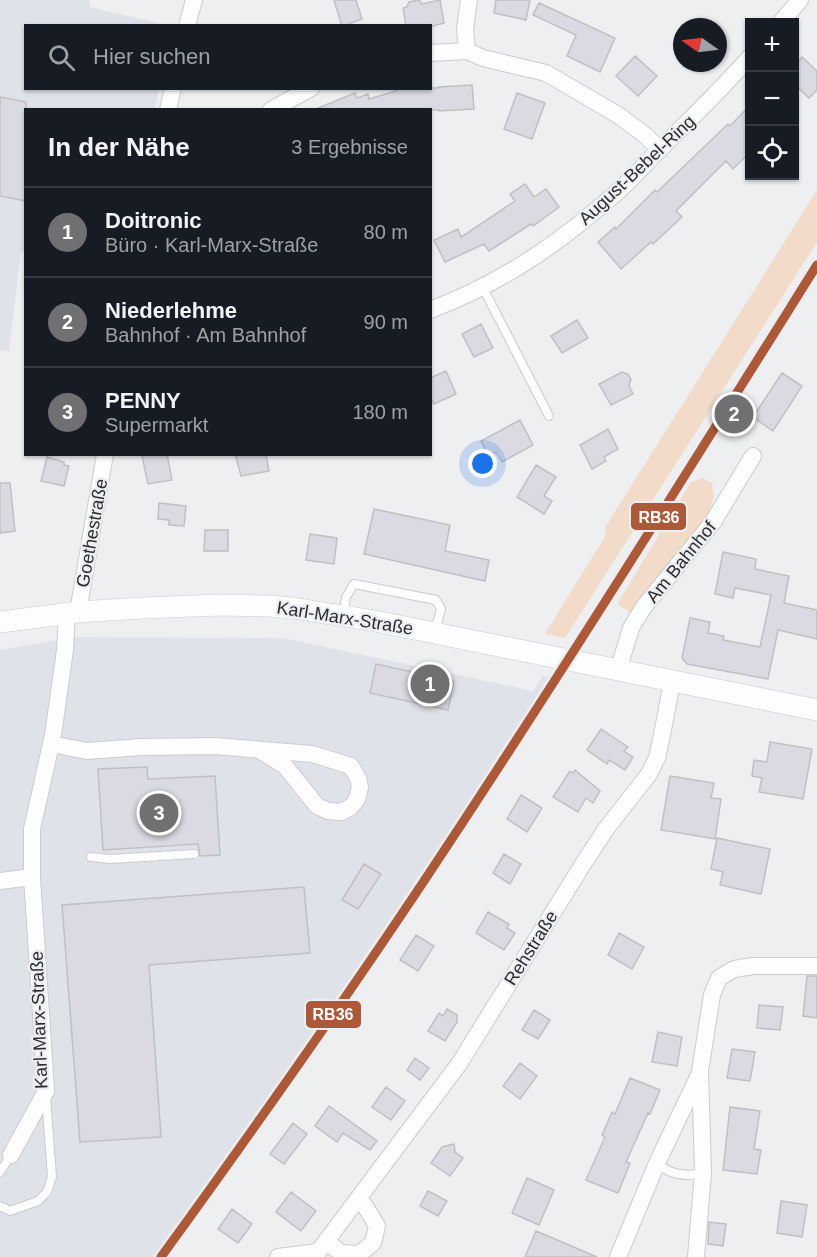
<!DOCTYPE html>
<html lang="de">
<meta charset="utf-8">
<style>
:root{--surface:#171b24;--page:#242831;--text:#f1f3f6;--muted:#9ea1a6;--line:#363941;--accent:#707072}
body{margin:0;font-family:Arial,sans-serif;background:var(--page);color:var(--text)}
.controls{position:absolute;right:18px;top:18px;display:grid;overflow:hidden;border-radius:0px;box-shadow:0 2px 4px #0004}
.controls button{width:54px;height:54px;display:grid;place-items:center;padding:0;border:0;border-bottom:2px solid var(--line);background:var(--surface);color:var(--text);font:30px sans-serif}
.compass{position:absolute;left:673px;top:18px;width:54px;height:54px;border-radius:50%;background:var(--surface);box-shadow:0 2px 4px #0004;rotate:284deg}
.you{position:absolute;left:483px;top:464px;width:21px;height:21px;margin:-15px;border:4px solid #fff;border-radius:50%;background:#1a73e8;box-shadow:0 0 0 9px #1a73e833}
.badge{display:grid;place-items:center;width:39px;height:39px;border-radius:50%;background:var(--accent);color:#fff;font-size:20px;font-weight:700}
.pin{position:absolute;translate:-50% -50%;border:3px solid #fff;box-shadow:0 2px 6px #0006}
.list{margin:0;padding:0;list-style:none}
h2{display:flex;justify-content:space-between;align-items:center;height:78px;margin:0;padding:0 24px;font-size:26px}
h2 small{font-size:20px;font-weight:400;color:var(--muted)}
.list li{display:grid;grid-template-columns:39px 1fr auto;gap:18px;align-items:center;box-sizing:border-box;height:90px;padding:0 24px;border-top:2px solid var(--line)}
.list b{display:block;font-size:22px;white-space:nowrap}
.list p{margin:0;font-size:20px;white-space:nowrap;color:var(--muted)}
.list em{font-size:20px;font-style:normal;color:var(--muted)}
.icon{flex:none;width:33px;height:33px;fill:none;stroke:currentColor;stroke-width:2;stroke-linecap:round;stroke-linejoin:round}
.map{position:relative;flex:none;width:817px;height:1257px;overflow:hidden}
.search{position:absolute;background:var(--surface);box-shadow:0 2px 4px #0004;left:24px;top:24px;width:408px;height:66px;display:flex;align-items:center;gap:15px;box-sizing:border-box;padding:0 21px;border-radius:0px;color:var(--muted);font-size:22px}
.panel{position:absolute;background:var(--surface);box-shadow:0 2px 4px #0004;left:24px;top:108px;width:408px;height:348px;border-radius:0px}
.map>svg:first-child{display:block}
.built{fill:#e0e2e9}
.green{fill:#f2dbc9}
.building{fill:#d9dae2;stroke:#bfc0c1;stroke-width:1.5}
.lines{fill:none;stroke-linecap:round;stroke-linejoin:round}
.service-casing{stroke:#cbcccd;stroke-width:10}
.minor-casing{stroke:#cbcccd;stroke-width:18}
.tertiary-casing{stroke:#cbcccd;stroke-width:22}
.service{stroke:#fcfdfd;stroke-width:8}
.minor{stroke:#fcfdfd;stroke-width:16}
.tertiary{stroke:#fcfdfd;stroke-width:21}
.rail-1-casing{stroke:#edeef1;stroke-width:14}
.rail-1{stroke:#ad5937;stroke-width:9}
.labels{text-anchor:middle;stroke-width:4.5;stroke-linejoin:round;paint-order:stroke}
.street-label{font-size:18px;fill:#2c2c2e;stroke:#edeef1}
.line-badge{stroke:#edeef1;stroke-width:2}
.badge-label{font-size:16px;text-anchor:middle;font-weight:bold;fill:#fff}
</style>
<div class="map">
<svg width="817" height="1257" viewBox="0 0 817 1257">
<rect width="100%" height="100%" fill="#eeeff0"/>
<path class="built" d="M0 0H89L90 7 166 25 26 26V88L159 89 155 109 26 110 25 252H21L9 351 0 350Z
M75 637 283 638 533 691 543 676 558 681 316 1052 167 1257H0V650Z"/>
<path class="green" d="M817 190V242L565 638 545 634 604 538 606 526Z
M703 478 712 483 714 496 708 517 631 613 617 604 691 482Z"/>
<path class="building" d="M334 0H356L362 19 342 26Z
M419 0 422 4 440 0 444 23 433 26H406L403 8 407 7 409 2Z
M496 0H530L526 20 494 13Z
M539 3 615 38 600 72 567 56 576 35 533 15Z
M635 56 657 76 638 96 616 76Z
M802 57 817 71V90L809 98 795 85V66Z
M472 85 474 109 439 111V110L316 109 355 93 357 98 368 94 369 99 396 91 395 88H438V87Z
M517 93 545 103 532 139 504 129Z
M0 97 26 102V201L0 196Z
M750 105V152L733 169 726 161 676 211 682 217 653 244 651 242 621 269 598 242 615 227 616 229 655 190 657 192 728 124 730 126Z
M525 184 534 197 546 189 559 207 533 226 531 224 489 251 484 244 445 262 434 240 458 229 461 237 515 201 510 194Z
M577 320 588 338 562 353 551 336Z
M481 324 493 348 474 357 462 334Z
M446 371 456 394 434 404 430 396V378Z
M622 372 628 374 631 379 629 386 633 394 611 405 599 384Z
M782 373 802 386 773 431 753 417Z
M520 420 533 445 502 462 496 452 489 456 481 441Z
M608 429 618 449 604 457 606 461 592 469 580 445Z
M152 454H167L172 480 148 484 142 456Z
M235 454H266L269 471 241 476Z
M47 457 64 462V465L69 466 64 486 41 481Z
M536 465 556 477 544 496 552 501 544 514 517 497Z
M0 483H10L15 531 0 533Z
M159 503 186 506 184 526 169 525V520L158 519Z
M374 509 450 525 445 551 489 560 485 581 364 554Z
M205 530H228V551H204Z
M310 534 337 538 334 564 306 560Z
M723 552 756 559 755 569 789 576 784 603 817 610V639L778 630 768 679 687 664 682 658 690 618 710 622 708 633 724 636 723 640 760 647 771 595 735 588 733 598 715 594Z
M376 664 454 681 448 710 370 693Z
M601 729 628 747 624 751 633 757 625 770 609 760 607 764 587 750Z
M770 742 812 749 803 799 759 792 762 778 752 776 754 760 767 762Z
M147 767 148 779 215 776 220 855 200 856 198 844 103 850 98 769Z
M575 770 600 791 593 803 586 798 578 812 553 797 570 771 573 773Z
M670 776 714 783 711 798 721 799 715 839 661 830Z
M521 795 542 808 527 832 507 819Z
M717 838 770 849 761 894 720 885 723 872 711 869Z
M504 854 521 864 510 884 493 873Z
M364 864 381 874 358 909 342 900Z
M304 887 310 953 149 965 161 1137 80 1142 62 905Z
M488 912 509 924 507 928 515 933 504 950 476 933Z
M619 933 644 947 632 969 608 955Z
M416 935 434 946 418 971 400 960Z
M807 976H817V1018L803 1016Z
M759 1005 783 1007 780 1030 757 1028Z
M447 1009 457 1015V1022L445 1041 428 1031 439 1013 443 1016Z
M534 1010 550 1020 538 1039 522 1030Z
M658 1032 682 1037 677 1066 652 1062Z
M732 1049 755 1052 750 1081 727 1078Z
M415 1058 429 1068 420 1080 407 1070Z
M520 1063 537 1076 520 1099 503 1086Z
M630 1078 660 1090 650 1114 648 1113 626 1162 630 1163 618 1193 586 1180 605 1137 602 1135 612 1112 615 1114Z
M386 1087 405 1101 391 1120 372 1107Z
M329 1106 377 1141 370 1150 343 1133 337 1142 315 1126Z
M730 1107 760 1111 754 1149 761 1150 757 1174 723 1170Z
M293 1123 307 1134 284 1164 270 1154Z
M454 1144 455 1152 463 1158 450 1176 431 1163 442 1147Z
M527 1178 554 1190 539 1225 512 1213Z
M428 1191 447 1201 438 1216 420 1206Z
M291 1192 316 1211 301 1231 276 1212Z
M781 1201 807 1205 802 1237 777 1233Z
M232 1209 252 1224 238 1243 218 1229Z
M709 1222 726 1224 723 1246 708 1244Z
M536 1231 597 1257H525Z"/>
<g class="lines">
<g class="service-casing">
<path id="service" d="M483 288 549 416
M343 615 346 597 354 584 436 600 441 609 435 631
M91 857 110 859 194 854
M657 1163C670 1175 686 1177 703 1173
M0 1172 11 1155
M0 1206 10 1211 38 1201 47 1192 52 1177 46 1097"/>
</g>
<g class="minor-casing">
<path id="minor" d="M781 22 800 0
M187 26 194 0
M467 51 465 29 469 0
M430 53 467 51 483 58 546 73 618 115 645 135 660 150
M168 110 173 88
M271 110 311 88
M430 310C502 283 558 244 615 194 631 180 645 164 660 149 691 119 721 89 750 57
M78 612 105 454
M618 671 631 628 643 608 713 522 753 456
M51 744 87 751 141 747 215 746 312 754 351 766 358 778 360 787 357 799 351 807 341 812 328 811 317 806 285 766 259 750
M0 881 32 877
M11 1155 46 1091 32 877V829L53 735 65 650 67 614
M327 1242 341 1253 359 1254 373 1243 377 1226 365 1206 358 1200
M278 1257 318 1252 459 1064 585 861 606 829 649 774 657 758 662 735 672 682
M618 1257 657 1163 699 1075
M696 1257 703 1173 700 1071 712 995 719 978 734 969 753 966H817"/>
</g>
<g class="tertiary-casing">
<path id="tertiary" d="M0 622 78 612 143 608 220 605 270 606 299 609 375 621 817 710"/>
</g>
<use href="#service" class="service"/>
<use href="#minor" class="minor"/>
<use href="#tertiary" class="tertiary"/>
<g class="rail-1-casing">
<path id="rail-1" d="M161 1257C249 1136 335 1014 418 890 555 684 686 474 817 265"/>
</g>
<use href="#rail-1" class="rail-1"/>
</g>
<g class="labels">
<g class="street-label">
<text transform="translate(637 170) rotate(-43)" y="6">August-Bebel-Ring</text>
<text transform="translate(92 533) rotate(-80)" y="6">Goethestraße</text>
<text transform="translate(681 562) rotate(-51)" y="6">Am Bahnhof</text>
<text transform="translate(345 618) rotate(9)" y="6">Karl-Marx-Straße</text>
<text transform="translate(531 948) rotate(-58)" y="6">Rehstraße</text>
<text transform="translate(39 1020) rotate(-92)" y="6">Karl-Marx-Straße</text>
</g>
</g>
<g class="line-badge">
<rect x="630" y="502" width="57" height="29" rx="6" fill="#ad5937"/>
<rect x="305" y="1000" width="57" height="29" rx="6" fill="#ad5937"/>
</g>
<g class="badge-label">
<text x="659" y="523">RB36</text>
<text x="333" y="1020">RB36</text>
</g>
</svg>
<div class="controls">
<button>+</button>
<button>−</button>
<button><svg class="icon" aria-label="locate" viewBox="0 0 24 24"><circle cx="12" cy="12" r="6"/><path d="M12 2v4M12 18v4M2 12h4M18 12h4"/></svg></button>
</div>
<svg class="compass" viewBox="-18 -18 36 36"><path d="M0-13l5 13h-10z" fill="#e53935"/><path d="M0 13l5-13h-10z" fill="#9ea1a6"/></svg>
<div class="you"></div>
<div class="pin badge" style="left:430px;top:684px">1</div>
<div class="pin badge" style="left:734px;top:414px">2</div>
<div class="pin badge" style="left:159px;top:813px">3</div>
<div class="search"><svg class="icon" aria-label="search" viewBox="0 0 24 24"><circle cx="10" cy="10" r="6"/><path d="M15 15l6 6"/></svg>Hier suchen</div>
<section class="panel">
<h2>In der Nähe<small>3 Ergebnisse</small></h2>
<ul class="list">
<li><span class="badge">1</span><div><b>Doitronic</b><p>Büro · Karl-Marx-Straße</p></div><em>80 m</em></li>
<li><span class="badge">2</span><div><b>Niederlehme</b><p>Bahnhof · Am Bahnhof</p></div><em>90 m</em></li>
<li><span class="badge">3</span><div><b>PENNY</b><p>Supermarkt</p></div><em>180 m</em></li>
</ul>
</section>
</div>
